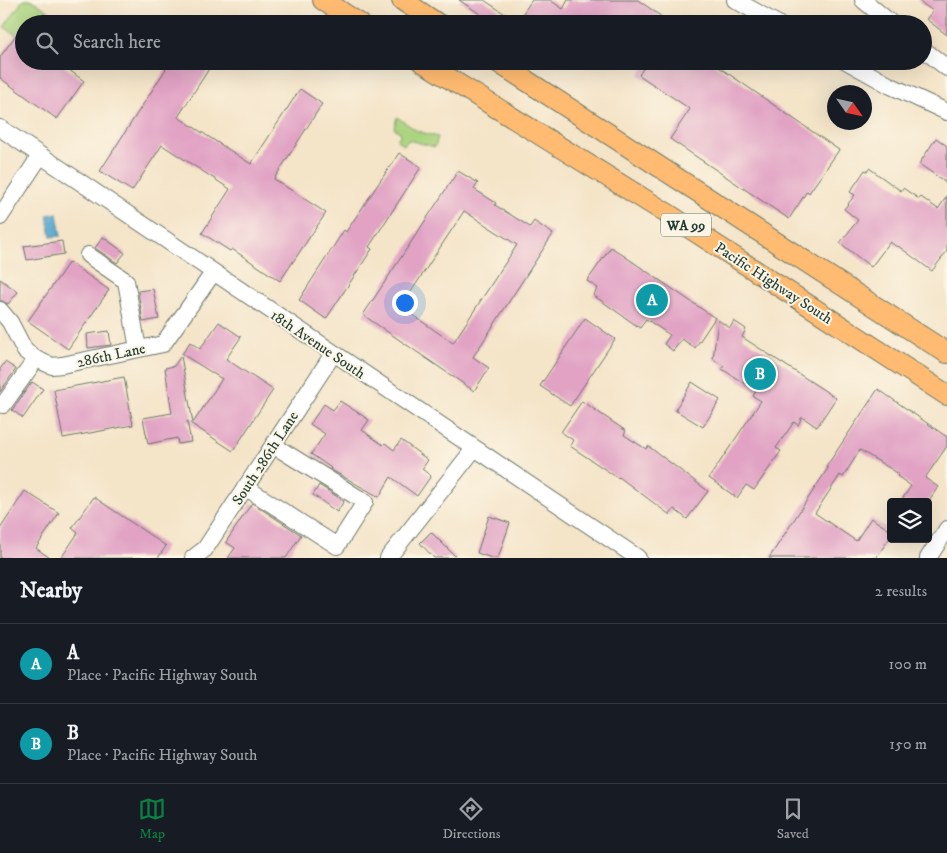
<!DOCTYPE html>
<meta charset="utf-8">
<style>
:root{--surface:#171b24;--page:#242831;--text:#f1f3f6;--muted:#9ea1a6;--line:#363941;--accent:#0b8043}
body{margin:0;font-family:"IM FELL DW Pica",serif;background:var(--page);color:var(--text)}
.controls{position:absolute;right:15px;bottom:15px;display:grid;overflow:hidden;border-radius:5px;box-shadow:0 5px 20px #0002}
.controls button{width:45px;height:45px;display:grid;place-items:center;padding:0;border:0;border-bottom:1px solid var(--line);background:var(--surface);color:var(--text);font:25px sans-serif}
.compass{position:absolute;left:827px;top:85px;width:45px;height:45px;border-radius:50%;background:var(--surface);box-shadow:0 5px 20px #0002;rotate:124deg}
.you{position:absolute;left:404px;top:302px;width:18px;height:18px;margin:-12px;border:4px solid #fff;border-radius:50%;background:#1a73e8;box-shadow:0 0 0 8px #1a73e833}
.badge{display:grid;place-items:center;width:32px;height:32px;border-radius:50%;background:var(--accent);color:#fff;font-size:16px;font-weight:700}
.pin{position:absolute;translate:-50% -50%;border:2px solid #fff;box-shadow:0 1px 5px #0006}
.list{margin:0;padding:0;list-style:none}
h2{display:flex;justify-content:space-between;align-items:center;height:65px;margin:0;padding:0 20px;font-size:21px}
h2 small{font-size:16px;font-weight:400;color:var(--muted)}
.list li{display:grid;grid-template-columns:32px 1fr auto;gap:15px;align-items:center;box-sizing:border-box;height:80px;padding:0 20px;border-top:1px solid var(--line)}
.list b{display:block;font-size:19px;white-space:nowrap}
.list p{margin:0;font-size:16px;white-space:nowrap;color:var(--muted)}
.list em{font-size:16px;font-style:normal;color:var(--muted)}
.icon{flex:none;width:28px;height:28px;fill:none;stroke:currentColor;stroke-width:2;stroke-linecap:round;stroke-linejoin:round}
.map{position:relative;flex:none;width:947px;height:558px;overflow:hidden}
.search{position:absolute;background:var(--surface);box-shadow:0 5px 20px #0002;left:15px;right:15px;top:15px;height:55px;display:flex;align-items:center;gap:12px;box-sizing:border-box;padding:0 18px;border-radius:28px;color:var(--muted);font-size:19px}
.sheet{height:225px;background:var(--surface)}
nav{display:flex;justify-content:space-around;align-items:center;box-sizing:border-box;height:70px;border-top:1px solid var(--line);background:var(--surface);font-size:14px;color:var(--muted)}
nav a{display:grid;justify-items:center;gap:2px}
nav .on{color:var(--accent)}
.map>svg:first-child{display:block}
.green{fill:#abd47f;stroke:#65885a}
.water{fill:#51a4cc;stroke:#387080}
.building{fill:#e1a2c4;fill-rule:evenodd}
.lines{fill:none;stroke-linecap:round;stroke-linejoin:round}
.minor-casing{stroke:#6a7768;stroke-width:18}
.major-casing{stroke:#6a7768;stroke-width:22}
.minor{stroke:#fff;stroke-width:16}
.major{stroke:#ffbb71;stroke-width:20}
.labels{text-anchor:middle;stroke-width:4;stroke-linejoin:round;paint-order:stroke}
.shield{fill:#fcf5e5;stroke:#617469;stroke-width:1}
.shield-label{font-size:14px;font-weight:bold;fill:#1f3d34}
.street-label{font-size:15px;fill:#1f3d34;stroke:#fcf5e5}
</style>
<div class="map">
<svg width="947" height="558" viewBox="0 0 947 558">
<rect width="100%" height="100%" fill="#fcf5e5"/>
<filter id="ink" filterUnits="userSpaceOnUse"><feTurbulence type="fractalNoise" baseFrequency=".02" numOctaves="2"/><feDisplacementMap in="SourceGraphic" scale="10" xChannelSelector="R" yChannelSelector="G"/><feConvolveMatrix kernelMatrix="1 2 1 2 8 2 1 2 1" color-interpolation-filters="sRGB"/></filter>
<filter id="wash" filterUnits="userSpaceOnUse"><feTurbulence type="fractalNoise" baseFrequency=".0096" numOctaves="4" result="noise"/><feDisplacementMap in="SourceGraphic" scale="20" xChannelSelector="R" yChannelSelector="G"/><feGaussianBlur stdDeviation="1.12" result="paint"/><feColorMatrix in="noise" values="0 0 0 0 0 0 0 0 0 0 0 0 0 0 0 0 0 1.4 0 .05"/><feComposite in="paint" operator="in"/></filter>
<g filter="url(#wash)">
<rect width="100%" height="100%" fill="#f4e4c8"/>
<path class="green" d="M23 0H32L68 24H24V40L4 27Z
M397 117 417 131 438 137 435 147 408 140 404 145 397 140 401 133 394 128Z"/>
<path class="water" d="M57 213 61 236 51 237 47 215Z"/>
<g id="blocks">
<path class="building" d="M459 0H484L517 22 532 0H550L563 9 568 0H638L672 24H495Z
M917 0H947V35L926 19 933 11Z
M24 24V61H57L84 81 57 119 0 78V57Z
M171 61H214L178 117 251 164 300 89 322 104 274 179 326 213 280 281 232 249 230 251 202 233 230 189 162 145 132 191 100 171Z
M648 61H710L839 150 809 193 807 191 789 219 670 139 690 109 639 75Z
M936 138 947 146V183L919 164Z
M399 153 421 167 369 247 372 249 326 319 299 300 344 230 346 232Z
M869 168 901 191 903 188 919 199 921 197 938 209 947 196V251L932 271 898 246 897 247 890 242 871 267 840 243 858 220 844 209 855 195 850 192 865 170 867 171Z
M458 171 478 183 474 189 496 203 495 205 530 227 534 221 553 234 473 357 489 368 474 391 363 315ZM464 211 517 245 453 343 401 307Z
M103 237 125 253 117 263 95 248Z
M62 241 64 254 27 260 24 246Z
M611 247 715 318 695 348 682 339 673 351 664 344 670 335 646 319 640 328 593 295 598 288 587 281Z
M69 262 109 290 68 349 28 321Z
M0 279 18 292 8 304 0 300Z
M153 289 159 319 143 322 138 291Z
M585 318 615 339 570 406 540 386Z
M718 320 730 328 734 321 746 329 742 337 836 398 817 427 802 417 798 425 794 422 776 448 781 451 754 490 746 485 737 498 709 478 761 401 753 396 756 391 722 369 724 366 713 359Z
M219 322 241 337 226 359 273 390 233 451 187 421 191 442 178 444 177 438 148 444 143 418 172 413 165 368 174 366 181 356 193 423 222 379 182 354 190 342 200 349Z
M109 331 111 345 88 348 87 334Z
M5 362 16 369 0 392V369Z
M124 377 133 425 63 438 54 390Z
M32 382 43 389 23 418 12 410Z
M692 382 720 400 703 427 675 410Z
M878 389 947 437V446L925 478 938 487 928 502H900L911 486 897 476 899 474 860 450 843 477 840 475 815 513 856 541 871 518 891 531V536L876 558H769L828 468 826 467Z
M340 401 369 420 362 430 383 445 385 443 394 450 401 440 428 460 422 469 431 476 417 496 391 477 379 497 330 469 331 468 311 454 325 434 310 424 324 404 333 410Z
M582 401 626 431 624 435 646 449 648 446 708 491 687 519 674 509 670 515 619 477 618 478 570 446 573 440 561 432Z
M319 485 344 501 337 512 313 495Z
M25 491 59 513 36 548 50 558H0V529Z
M94 497 166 546 158 558H61L78 533 72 528Z
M252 503 301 535 286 558H228L235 548 226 542Z
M489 516 510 523 498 558H492L477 553Z
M431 532 457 558H434L420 543Z"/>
</g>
</g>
<g filter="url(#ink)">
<use href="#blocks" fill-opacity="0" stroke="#6a7768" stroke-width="1"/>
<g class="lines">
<g class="minor-casing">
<path id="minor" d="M735 0 778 24
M863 0 892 24
M923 49 947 68
M846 61 889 85 947 112
M0 128 638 558
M0 217 40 156
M88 255 126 281 138 349
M0 310 10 322 25 351 36 359 52 366 62 365 163 344 213 273
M3 405 36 359
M245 487 337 546 365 502 273 445
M193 558 205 549 333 354
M388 558 474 449
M928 558 947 529"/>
</g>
<g class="major-casing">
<path id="major" d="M323 0 360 24
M402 0 438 24
M421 61 668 214 947 395
M496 61 947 353"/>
</g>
<use href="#minor" class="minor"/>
<use href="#major" class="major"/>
</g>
</g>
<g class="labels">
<rect class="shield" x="661" y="213.5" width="50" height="23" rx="4"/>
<g class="shield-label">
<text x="686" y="230">WA 99</text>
</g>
<g class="street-label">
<text transform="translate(774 283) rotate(33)" y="5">Pacific Highway South</text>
<text transform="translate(318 344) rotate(34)" y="5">18th Avenue South</text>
<text transform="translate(111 355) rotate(-12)" y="5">286th Lane</text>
<text transform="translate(265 458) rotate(-57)" y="5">South 286th Lane</text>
</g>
</g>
</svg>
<div class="controls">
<button><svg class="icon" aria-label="layers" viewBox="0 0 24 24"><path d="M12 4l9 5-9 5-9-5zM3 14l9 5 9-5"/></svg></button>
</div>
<svg class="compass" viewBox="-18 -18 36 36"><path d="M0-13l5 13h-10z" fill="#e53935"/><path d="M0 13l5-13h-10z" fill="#9ea1a6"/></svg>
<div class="you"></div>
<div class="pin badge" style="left:652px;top:300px;background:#0f9aa8">A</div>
<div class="pin badge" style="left:760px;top:374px;background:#0f9aa8">B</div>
<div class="search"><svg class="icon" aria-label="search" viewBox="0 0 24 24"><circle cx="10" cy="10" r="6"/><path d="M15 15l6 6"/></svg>Search here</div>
</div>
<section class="sheet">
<h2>Nearby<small>2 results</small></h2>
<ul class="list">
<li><span class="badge" style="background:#0f9aa8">A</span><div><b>A</b><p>Place · Pacific Highway South</p></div><em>100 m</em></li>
<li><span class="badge" style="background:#0f9aa8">B</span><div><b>B</b><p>Place · Pacific Highway South</p></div><em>150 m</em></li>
</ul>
</section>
<nav>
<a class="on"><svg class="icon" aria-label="map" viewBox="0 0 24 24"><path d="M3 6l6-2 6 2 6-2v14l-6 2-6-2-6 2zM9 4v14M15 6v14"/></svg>Map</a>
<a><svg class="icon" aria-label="directions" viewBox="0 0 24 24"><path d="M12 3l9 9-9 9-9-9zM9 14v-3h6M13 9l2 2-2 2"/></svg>Directions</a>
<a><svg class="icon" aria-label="saved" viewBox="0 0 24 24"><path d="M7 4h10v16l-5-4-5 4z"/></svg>Saved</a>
</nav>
